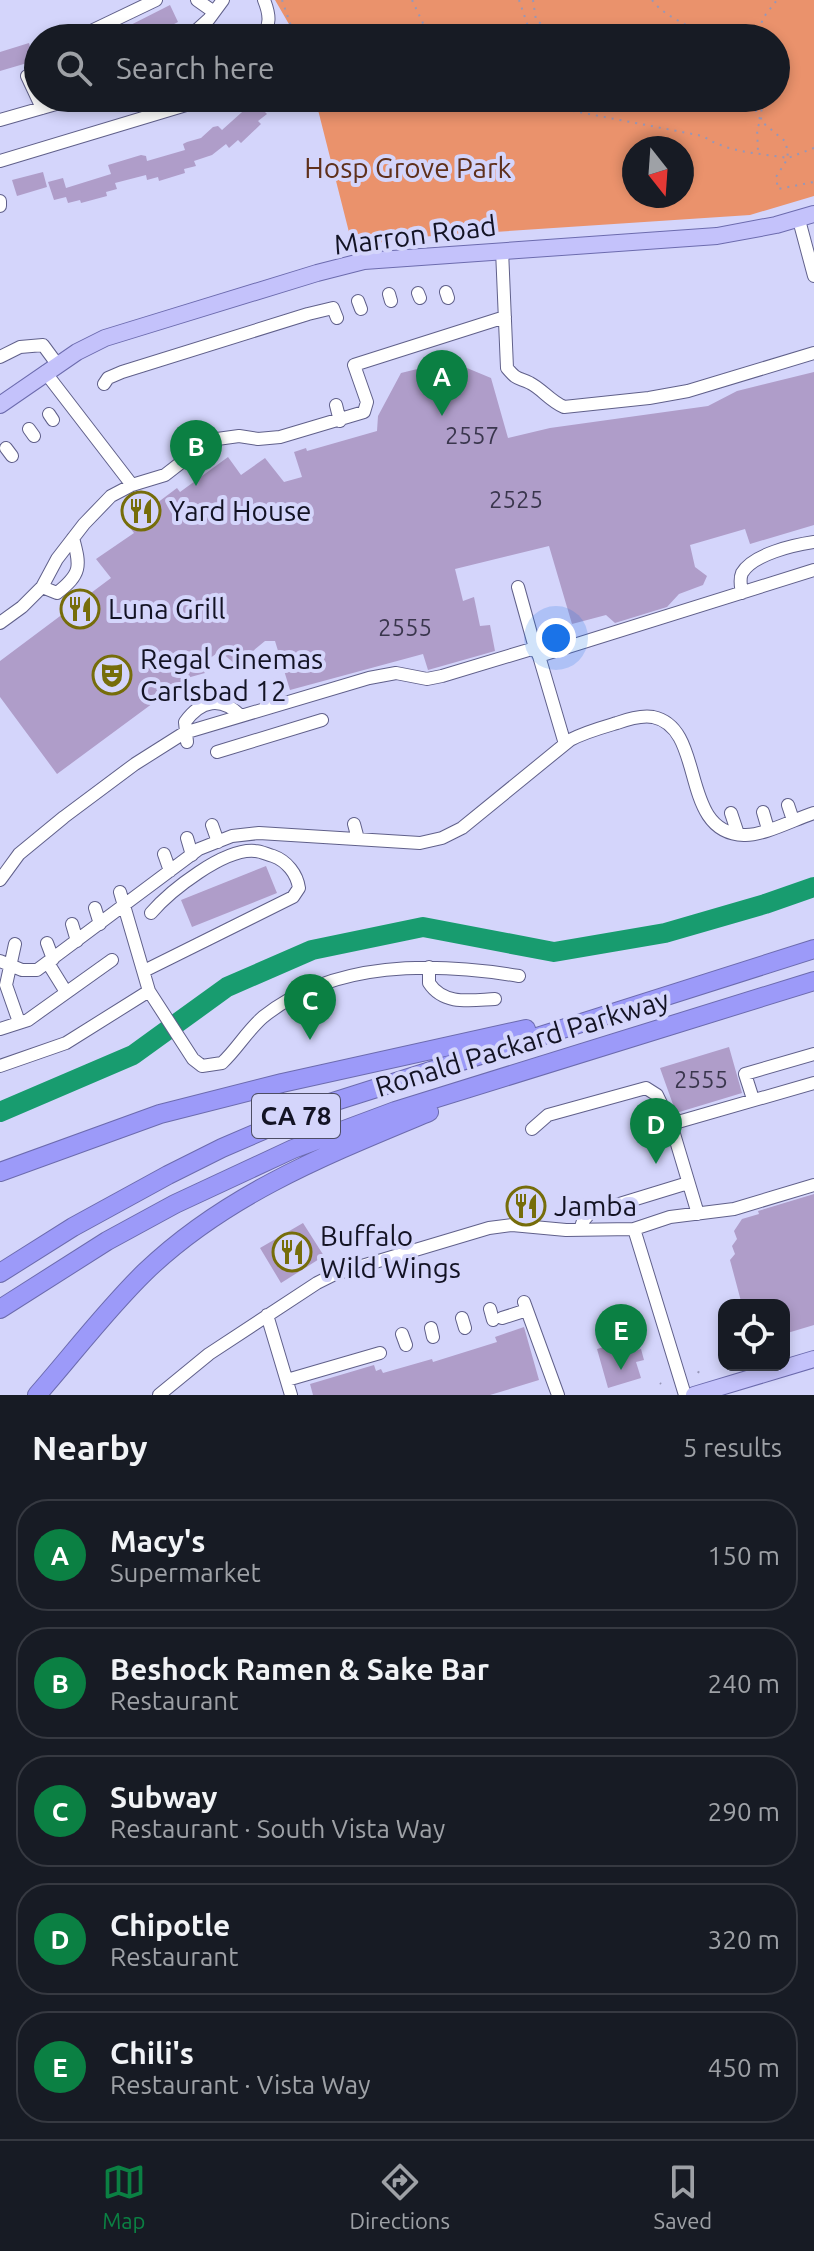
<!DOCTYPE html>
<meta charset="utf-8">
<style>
:root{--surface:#171b24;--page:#20242c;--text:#f1f3f6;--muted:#9ea1a6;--line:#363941;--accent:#0b8043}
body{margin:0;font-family:Ubuntu,sans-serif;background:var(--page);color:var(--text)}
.controls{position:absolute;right:24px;bottom:24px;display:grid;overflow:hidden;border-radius:16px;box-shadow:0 4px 12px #0003}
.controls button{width:72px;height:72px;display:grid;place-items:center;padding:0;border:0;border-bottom:2px solid var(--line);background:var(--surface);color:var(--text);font:40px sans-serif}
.compass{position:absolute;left:622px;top:136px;width:72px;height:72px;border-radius:50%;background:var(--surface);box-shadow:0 4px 12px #0003;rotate:163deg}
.you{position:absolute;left:556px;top:638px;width:28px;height:28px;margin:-20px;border:6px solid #fff;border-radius:50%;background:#1a73e8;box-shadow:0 0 0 12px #1a73e833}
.badge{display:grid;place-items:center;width:52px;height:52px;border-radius:50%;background:var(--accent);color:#fff;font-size:26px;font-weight:700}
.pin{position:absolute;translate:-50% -66px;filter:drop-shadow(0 2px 4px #0008)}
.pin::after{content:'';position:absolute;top:42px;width:28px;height:24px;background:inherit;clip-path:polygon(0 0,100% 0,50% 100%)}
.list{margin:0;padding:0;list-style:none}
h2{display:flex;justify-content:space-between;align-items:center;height:104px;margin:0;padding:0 32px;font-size:34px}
h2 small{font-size:26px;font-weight:400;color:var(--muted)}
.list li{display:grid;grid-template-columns:52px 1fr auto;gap:24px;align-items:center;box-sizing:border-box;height:112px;margin:0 16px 16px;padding:0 16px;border:2px solid var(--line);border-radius:32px}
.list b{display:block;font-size:30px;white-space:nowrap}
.list p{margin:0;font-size:26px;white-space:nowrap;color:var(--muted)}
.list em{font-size:26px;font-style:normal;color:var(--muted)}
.icon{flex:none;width:44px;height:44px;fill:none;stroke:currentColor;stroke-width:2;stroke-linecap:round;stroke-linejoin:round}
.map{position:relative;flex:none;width:814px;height:1395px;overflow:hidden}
.search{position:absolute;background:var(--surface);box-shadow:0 4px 12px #0003;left:24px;right:24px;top:24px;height:88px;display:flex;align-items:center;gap:20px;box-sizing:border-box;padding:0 28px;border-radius:44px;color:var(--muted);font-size:30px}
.sheet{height:744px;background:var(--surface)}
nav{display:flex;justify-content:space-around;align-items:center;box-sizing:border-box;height:112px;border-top:2px solid var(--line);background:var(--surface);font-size:22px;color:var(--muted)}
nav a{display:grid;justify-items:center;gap:4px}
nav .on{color:var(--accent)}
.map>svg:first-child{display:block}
.green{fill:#ea926c;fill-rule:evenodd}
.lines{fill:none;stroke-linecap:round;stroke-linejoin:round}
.river{stroke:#189c6f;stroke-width:20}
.building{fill:#af9dc9}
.minor-casing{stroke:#60608a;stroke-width:14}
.major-casing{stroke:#6c6bae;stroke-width:18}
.highway-casing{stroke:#6c6bae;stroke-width:20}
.path{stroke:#9797b7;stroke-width:2;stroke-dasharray:2 6;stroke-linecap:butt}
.minor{stroke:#fff;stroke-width:12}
.major{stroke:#c4c2fb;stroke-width:16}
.highway{stroke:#9c9af9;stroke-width:18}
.labels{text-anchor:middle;stroke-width:8;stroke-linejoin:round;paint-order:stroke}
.number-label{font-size:24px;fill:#3a364d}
.shield{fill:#d4d5fb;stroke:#4d4d64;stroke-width:2}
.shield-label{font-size:26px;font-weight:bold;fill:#131324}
.park-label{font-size:28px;fill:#5f301b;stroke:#d4d5fb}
.street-label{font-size:28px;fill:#131324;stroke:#d4d5fb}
.poi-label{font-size:28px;fill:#131324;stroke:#d4d5fb;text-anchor:start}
</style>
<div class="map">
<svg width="814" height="1395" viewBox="0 0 814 1395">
<rect width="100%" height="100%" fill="#d4d5fb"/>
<path class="green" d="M275 0H814V196L750 215 403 238 353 248 315 98H776V38H297ZM634 148H682V196H634Z"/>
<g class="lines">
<path class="river" d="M0 1112 133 1055 227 987 312 950 423 927 554 952 665 933 765 904 814 887"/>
</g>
<path class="building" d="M170 5 178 22 147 38H105Z
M29 43 34 61 0 71V52Z
M245 98H274L263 110 267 114 258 121 261 124 241 143 238 140 229 148 226 144 212 155 194 161 196 166 184 169 185 173 159 181 158 177 147 180 146 175 115 183 117 189 106 192 107 196 81 203 80 200 68 203 66 197 54 200 48 182 63 178 66 188 111 174 108 165 141 155 146 156 147 161 185 150 183 144 187 142 201 138 213 127 218 126 222 130 251 104Z
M43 172 47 187 17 196 12 180Z
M450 361 491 378 508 438 550 428 708 406 737 391 814 372V525L750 544 745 529 690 545 695 567 707 576 703 585 679 594 667 607 615 623 606 615 572 624 549 546 455 569 463 601 474 597 480 626 490 625 495 651 428 670 423 654 290 690 275 641H265L236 665 220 651 199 666 205 673 187 678 57 774 0 697V661L111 578 96 559 134 533 127 524 139 517 133 509 146 498 153 506 177 488 180 492 228 457 241 475 265 458 284 482 302 477 294 452 306 448 307 451 377 431 378 416 401 373Z
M266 866 277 893 192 927 181 900Z
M729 1047 742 1093 676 1113 660 1068Z
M814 1194V1325L784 1334V1305H742L730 1260 735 1254 732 1246 737 1239 734 1231 742 1219 759 1214 758 1211Z
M303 1223 324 1256 281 1283 260 1248Z
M524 1327 539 1380 490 1395H313L310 1384 374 1365 376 1371 381 1369 383 1373 432 1359 433 1362 497 1342 495 1337Z
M631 1339 634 1351 641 1349 644 1360 636 1362 641 1378 608 1388 597 1349Z"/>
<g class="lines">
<g class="minor-casing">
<path id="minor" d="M197 0 214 12
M85 34 156 0
M188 38 209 19 223 0
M261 38C271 25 270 15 264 0
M27 76 42 108
M0 120 77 98
M0 161 186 105 195 98
M0 201V206
M799 220 814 276
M502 250 507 368C517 380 517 377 530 383 542 389 550 401 564 407L649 398 688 391 814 353
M446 292 448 298
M418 293 420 298
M389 294 391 301
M358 301 361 309
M0 357 20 347 43 345 57 364
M45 372 132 485
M104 384 108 378 122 372 308 314 333 308 337 318
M336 405 340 421
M49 414 53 420
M29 429 34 436
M6 448 12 456
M42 587 57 593C81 574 81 567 73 538
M518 587 535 648
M742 593C741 586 739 580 742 573 753 554 794 545 814 542
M0 623 22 607 42 587 57 559 84 524 111 496 132 485 165 475 210 440 239 436 258 439 280 437 364 412 367 402 354 365 505 317
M539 656 565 744
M187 742 185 722C201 700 221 696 241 716
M217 752 322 720
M788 805 793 820
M763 812 768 829
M731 813 738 834
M354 824 358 839
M212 825 218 842
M187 838 192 855
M164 854 170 871
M0 880 19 854 64 817 135 764 184 733 369 678 396 673 427 679 442 676 535 648 539 656 814 570
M120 892 149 991 193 1059 202 1066 222 1063C237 1049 247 1031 263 1017 334 960 434 962 519 976
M95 908 100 924
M72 924 77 941
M47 943 53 959
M15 944 6 985 19 1022
M0 961 22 970H37L199 849 232 836 259 833 420 843 442 838 462 828 570 740C585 732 600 728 617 723 628 719 641 715 653 717 707 728 678 833 744 835 763 836 795 819 814 813
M48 963 66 992
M429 967V983C444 1006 472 1000 495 999
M144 971 293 897 299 888C297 874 287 861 273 856 268 855 261 851 255 851 224 848 170 891 151 913
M0 1029 28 1020 112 960
M0 1066 66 1043 149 991
M753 1099 745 1074 814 1054
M671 1124 814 1083
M532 1129 548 1115 646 1088 657 1095 671 1124 698 1214
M634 1229 685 1395
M580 1230 583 1221 590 1213 688 1183
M524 1302 558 1395
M490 1309 493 1320
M267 1315 291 1395
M462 1318 465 1328
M502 1318 527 1310
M431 1328 433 1337
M402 1334 406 1345
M287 1380 380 1353
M159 1395 209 1354 317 1283 335 1274 489 1228 512 1225 566 1230 634 1229 670 1217 734 1209 814 1185"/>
</g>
<g class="major-casing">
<path id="major" d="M0 405 77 352 105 338 317 273 364 261 717 236 776 225 814 214
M694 1395 814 1359"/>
</g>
<g class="highway-casing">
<path id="highway" d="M0 1172 160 1114 282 1083 526 1029
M0 1273 73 1227 168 1175 222 1148 317 1107 814 949
M0 1309 107 1241 175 1204 293 1149 395 1111 814 981
M37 1395C73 1354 106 1310 145 1272 226 1194 328 1154 429 1112"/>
</g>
<path class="path" d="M282 0 292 29 305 38
M412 0 430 38
M519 0 532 38
M533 0 536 20 561 38
M652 0C666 19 688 22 705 38
M757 38 763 18 777 0
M353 98 373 100 384 98
M746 98 751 101 761 121 757 128 758 153
M469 109 542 105 703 136C728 153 759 153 788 158L786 142 761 121 762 98
M814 148 788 158 776 177 778 189 814 182
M698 1373 699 1371
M660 1383 661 1384"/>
<use href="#minor" class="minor"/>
<use href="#major" class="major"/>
<use href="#highway" class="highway"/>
</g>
<defs>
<g id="restaurant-ring" transform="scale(2)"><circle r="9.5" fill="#d4d5fb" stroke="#766d0a" stroke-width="1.5"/><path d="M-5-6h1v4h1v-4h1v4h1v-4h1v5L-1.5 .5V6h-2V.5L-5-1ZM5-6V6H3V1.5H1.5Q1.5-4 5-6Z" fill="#766d0a"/></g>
<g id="theatre-ring" transform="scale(2)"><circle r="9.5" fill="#d4d5fb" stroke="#766d0a" stroke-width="1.5"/><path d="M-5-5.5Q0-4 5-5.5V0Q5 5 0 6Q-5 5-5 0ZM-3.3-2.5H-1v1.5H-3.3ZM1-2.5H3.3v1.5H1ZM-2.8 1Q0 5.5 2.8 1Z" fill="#766d0a"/></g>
</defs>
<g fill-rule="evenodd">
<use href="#restaurant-ring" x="141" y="511"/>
<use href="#restaurant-ring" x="80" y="609"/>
<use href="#theatre-ring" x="112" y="675"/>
<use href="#restaurant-ring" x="526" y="1206"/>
<use href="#restaurant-ring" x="292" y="1252"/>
</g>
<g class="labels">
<g class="number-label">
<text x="472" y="444">2557</text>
<text x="516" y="508">2525</text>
<text x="405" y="636">2555</text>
<text x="701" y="1088">2555</text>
</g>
<rect class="shield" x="252" y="1094" width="88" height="44" rx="6"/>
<g class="shield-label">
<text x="296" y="1125">CA 78</text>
</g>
<g class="park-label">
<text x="408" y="178">Hosp Grove Park</text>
</g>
<g class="street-label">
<text transform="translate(415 235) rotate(-7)" y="10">Marron Road</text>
<text transform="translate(522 1043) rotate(-17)" y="10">Ronald Packard Parkway</text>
</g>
<g class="poi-label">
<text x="169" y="521">Yard House</text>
<text x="108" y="619">Luna Grill</text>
<text x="140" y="669">Regal Cinemas<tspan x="140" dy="32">Carlsbad 12</tspan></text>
<text x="554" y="1216">Jamba</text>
<text x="320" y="1246">Buffalo<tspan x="320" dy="32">Wild Wings</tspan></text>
</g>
</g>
</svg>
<div class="controls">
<button><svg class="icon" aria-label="locate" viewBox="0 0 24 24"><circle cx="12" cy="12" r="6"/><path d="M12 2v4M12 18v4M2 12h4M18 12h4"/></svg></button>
</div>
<svg class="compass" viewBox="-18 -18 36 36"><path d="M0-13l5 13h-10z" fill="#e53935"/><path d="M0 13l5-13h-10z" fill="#9ea1a6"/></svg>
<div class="you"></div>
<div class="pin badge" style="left:442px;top:416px">A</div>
<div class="pin badge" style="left:196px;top:486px">B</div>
<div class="pin badge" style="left:310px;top:1040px">C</div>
<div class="pin badge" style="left:656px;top:1164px">D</div>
<div class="pin badge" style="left:621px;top:1370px">E</div>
<div class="search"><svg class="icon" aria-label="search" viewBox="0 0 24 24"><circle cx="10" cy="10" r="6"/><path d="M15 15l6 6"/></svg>Search here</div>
</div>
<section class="sheet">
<h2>Nearby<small>5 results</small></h2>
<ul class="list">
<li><span class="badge">A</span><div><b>Macy's</b><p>Supermarket</p></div><em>150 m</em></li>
<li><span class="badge">B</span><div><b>Beshock Ramen &amp; Sake Bar</b><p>Restaurant</p></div><em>240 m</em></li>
<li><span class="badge">C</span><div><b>Subway</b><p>Restaurant · South Vista Way</p></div><em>290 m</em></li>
<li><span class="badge">D</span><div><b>Chipotle</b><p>Restaurant</p></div><em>320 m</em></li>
<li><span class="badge">E</span><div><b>Chili's</b><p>Restaurant · Vista Way</p></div><em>450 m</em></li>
</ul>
</section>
<nav>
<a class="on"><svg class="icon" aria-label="map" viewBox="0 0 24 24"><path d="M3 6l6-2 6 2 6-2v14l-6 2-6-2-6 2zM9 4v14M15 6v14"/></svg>Map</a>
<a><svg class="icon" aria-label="directions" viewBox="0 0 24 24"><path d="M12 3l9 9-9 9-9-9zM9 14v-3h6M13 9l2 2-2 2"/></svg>Directions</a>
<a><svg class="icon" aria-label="saved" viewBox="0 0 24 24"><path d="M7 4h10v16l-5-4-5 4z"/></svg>Saved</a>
</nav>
